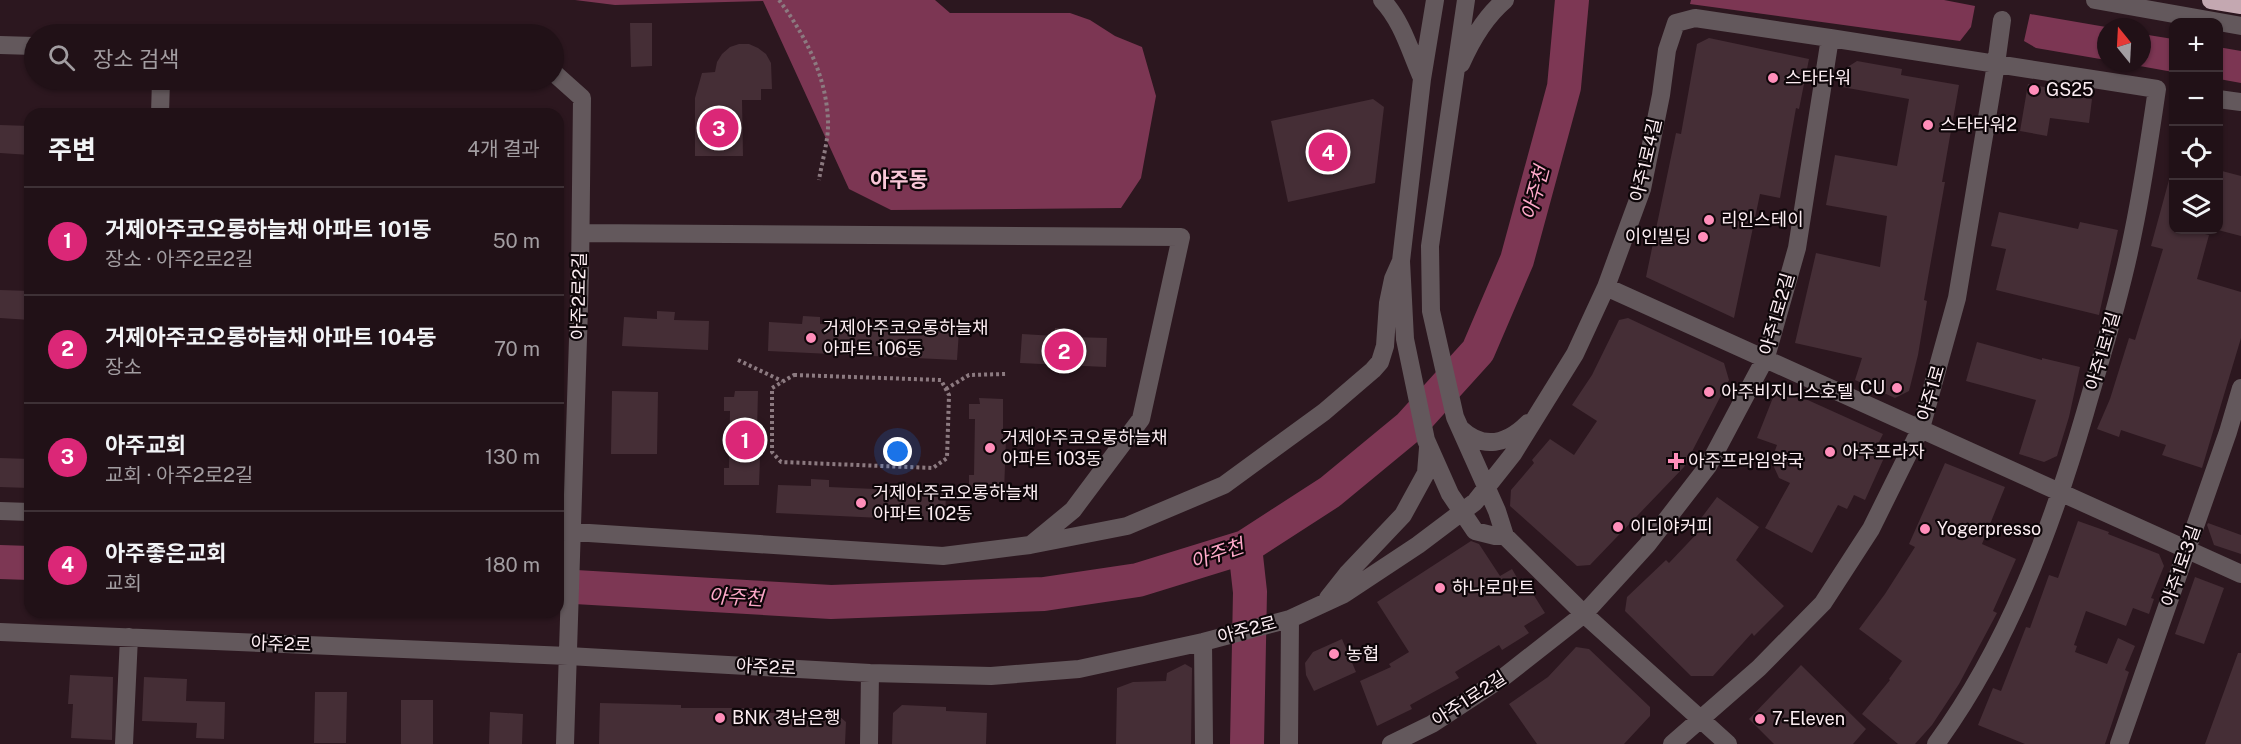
<!DOCTYPE html>
<html lang="ko">
<meta charset="utf-8">
<style>
:root{--surface:#211117;--page:#291a20;--text:#f1f3f6;--muted:#a29da1;--line:#3e3136;--accent:#db2777}
body{margin:0;font-family:"Public Sans","Noto Sans KR",sans-serif;background:var(--page);color:var(--text)}
.controls{position:absolute;right:18px;top:18px;display:grid;overflow:hidden;border-radius:12px;box-shadow:0 2px 4px #0004}
.controls button{width:54px;height:54px;display:grid;place-items:center;padding:0;border:0;border-bottom:2px solid var(--line);background:var(--surface);color:var(--text);font:30px sans-serif}
.compass{position:absolute;left:2097px;top:18px;width:54px;height:54px;border-radius:50%;background:var(--surface);box-shadow:0 2px 4px #0004;rotate:342deg}
.you{position:absolute;left:898px;top:452px;width:21px;height:21px;margin:-15px;border:4px solid #fff;border-radius:50%;background:#1a73e8;box-shadow:0 0 0 9px #1a73e833}
.badge{display:grid;place-items:center;width:39px;height:39px;border-radius:50%;background:var(--accent);color:#fff;font-size:20px;font-weight:700}
.pin{position:absolute;translate:-50% -50%;border:3px solid #fff;box-shadow:0 2px 6px #0006}
.list{margin:0;padding:0;list-style:none}
h2{display:flex;justify-content:space-between;align-items:center;height:78px;margin:0;padding:0 24px;font-size:26px}
h2 small{font-size:20px;font-weight:400;color:var(--muted)}
.list li{display:grid;grid-template-columns:39px 1fr auto;gap:18px;align-items:center;box-sizing:border-box;height:108px;padding:0 24px;border-top:2px solid var(--line)}
.list b{display:block;font-size:22px;white-space:nowrap}
.list p{margin:0;font-size:20px;white-space:nowrap;color:var(--muted)}
.list em{font-size:20px;font-style:normal;color:var(--muted)}
.icon{flex:none;width:33px;height:33px;fill:none;stroke:currentColor;stroke-width:2;stroke-linecap:round;stroke-linejoin:round}
.map{position:relative;flex:none;width:2241px;height:744px;overflow:hidden}
.search{position:absolute;background:var(--surface);box-shadow:0 2px 4px #0004;left:24px;top:24px;width:540px;height:66px;display:flex;align-items:center;gap:15px;box-sizing:border-box;padding:0 21px;border-radius:33px;color:var(--muted);font-size:22px}
.panel{position:absolute;background:var(--surface);box-shadow:0 2px 4px #0004;left:24px;top:108px;width:540px;height:510px;border-radius:18px}
.map>svg:first-child{display:block}
.forest{fill:#7c3653}
.lines{fill:none;stroke-linecap:round;stroke-linejoin:round}
.river{stroke:#7d3754;stroke-width:34}
.building{fill:#452e36}
.path{stroke:#8c7a80;stroke-width:4;stroke-dasharray:3 3;stroke-linecap:butt}
.minor{stroke:#63585c;stroke-width:18}
.highway{stroke:#c4a8b1;stroke-width:18}
.poi-dot{fill:#ff8eba;stroke:#0e0609;stroke-width:2}
.labels{text-anchor:middle;stroke-width:4.5;stroke-linejoin:round;paint-order:stroke}
.poi-label{font-size:18px;fill:#fcedf2;stroke:#0e0609;text-anchor:start}
.street-label{font-size:18px;fill:#fcedf2;stroke:#0e0609}
.water-label{font-size:20px;font-style:italic;fill:#fea9c9;stroke:#0e0609}
.quarter-label{font-size:21px;font-weight:bold;fill:#f9c7d8;stroke:#0e0609}
</style>
<div class="map">
<svg width="2241" height="744" viewBox="0 0 2241 744">
<rect width="100%" height="100%" fill="#2c171f"/>
<path class="forest" d="M575 0H935L950 13H1070L1090 20 1115 36 1142 47 1156 96 1141 178 1121 208 891 210 849 189 763 1 615 5Z
M1691 0H1944L1975 6 1971 27 1960 41 1690 4Z
M2030 14 2106 27V60L2036 48 2024 41Z
M2142 34 2173 39V72L2123 63H2142Z
M2218 47 2241 51V83L2219 79Z"/>
<g class="lines">
<path class="river" d="M1245 547 1250 592 1247 744
M0 562 30 563
M558 586 831 602 1044 594 1138 580 1245 547 1330 492 1410 426 1478 351 1517 260 1564 87 1572 0"/>
</g>
<path class="building" d="M630 23H652V66L631 67Z
M1709 38 1809 59 1799 109 1796 108 1780 198 1760 194 1734 318 1646 277 1676 133 1681 134 1697 44Z
M739 44H749L758 48 766 54 771 63 772 89H761V100H742L743 156H695V98L702 73 715 72 717 62 722 54 730 47Z
M1857 61 1902 69 1901 75 1959 85 1942 182H1945L1924 300 1927 301 1918 355 1909 391 1895 398 1855 380 1862 358 1795 343 1816 253 1880 267 1887 216 1826 205 1835 155 1897 166 1909 99 1842 87 1846 68Z
M2028 84 2055 89 2054 94 2092 99 2089 123 2050 118 2047 136 2020 131Z
M1373 99 1384 107 1375 183 1288 202 1271 121Z
M0 125 30 126V155L0 153Z
M2218 170 2241 176V236L2218 230Z
M2169 180H2174V230H2189L2209 235 2197 279 2241 292V338L2202 468 2162 455 2166 445 2121 430 2119 437 2097 429 2110 399 2129 338 2135 340 2163 249 2151 246Z
M1999 212 2078 229 2080 222 2118 230 2099 315 1996 290 2006 249 1991 246Z
M0 290 30 291V320L0 318Z
M657 311 675 312 674 320 709 321 708 350 622 346 624 317 657 319Z
M803 316 820 317V324L906 329 907 321 924 322V330L959 331 957 360 768 351 769 322 802 324Z
M1628 318 1724 363 1729 380 1684 467 1590 565 1577 566 1510 506 1511 490 1534 463 1532 460 1550 439 1574 455 1597 421 1572 405 1592 375 1619 320Z
M1055 328 1073 329V337L1107 338 1106 367 1020 363 1022 334 1055 336Z
M1977 342 2042 360V358L2080 367 2069 417 2057 456 2044 462 2019 454 2036 400 1966 381Z
M612 391 658 392 657 454H611Z
M735 391H758L757 432H761L759 485H724V468H729L730 411H724V397H734Z
M1780 392H1790L1883 434 1878 444 1888 449 1865 500 1854 495 1847 509 1838 505 1812 553 1765 528 1790 483 1779 478 1774 467 1773 456 1777 445 1757 438 1774 395Z
M979 398 1003 399V439H1006L1004 492H969V475H974L975 419H969V404H980Z
M0 458 30 459V488L0 487Z
M1945 463 2005 487 1982 544 2016 559 1993 611 1997 613 1959 684 1932 725 1915 744H1898L1862 714 1890 680 1889 679 1902 661 1859 629 1885 594 1915 547 1909 544Z
M811 479 829 480V487L898 490V484H915V491L946 493 945 521 776 513 778 485 811 486Z
M1717 497 1759 527 1736 560 1784 606 1754 636 1752 633 1713 676H1691L1625 611 1627 597 1666 560 1669 563 1705 525 1699 521Z
M2078 521 2109 532 2108 534 2159 554 2164 566 2151 598 2154 599 2149 614 2133 608 2126 626 2086 611 2074 645 2077 646 2075 652 2107 664 2118 638 2135 646 2125 670 2129 672 2105 744H2025L1978 725 1993 688 2001 691 2026 627 2030 628 2049 575 2058 578Z
M2208 523 2241 535V554L2214 545 2207 525Z
M1471 541 1479 544 1500 576 1512 569 1519 581 1523 578 1545 613 1524 626 1529 633 1502 650 1499 645 1455 672 1459 678 1410 705 1412 709 1377 726 1360 681 1391 667 1389 664 1409 652 1377 602Z
M2195 577 2224 588 2204 644 2175 634Z
M1342 639 1356 672 1314 691 1306 675 1305 663 1313 652Z
M1576 647 1589 649 1650 707V716L1624 744H1537L1509 704 1548 677Z
M2238 653H2241V744H2205Z
M1185 664 1192 668 1191 744H1116L1117 688 1133 682 1166 681 1167 673Z
M1801 665 1866 729 1853 744H1774L1749 719Z
M70 675 113 677 112 740 71 738 73 704H68Z
M144 677 187 679 186 701 225 702 224 739 196 738 197 723 142 721Z
M315 692H347L346 743H314Z
M401 700H433V744H401Z
M600 703 681 705V708H752V712L839 716 846 722 845 744H599Z
M902 705 946 707V711L987 713 986 744H892L893 713Z
M490 712 523 714 522 744H489Z"/>
<g class="lines">
<path class="path" d="M779 0C805 35 826 75 828 120 829 139 822 161 819 180
M738 360 782 381
M794 375 941 380 949 395 947 458 933 468 781 462 772 452V388Z
M946 389 969 375 1006 374"/>
<path class="minor" d="M1382 0C1402 21 1410 51 1422 78
M1435 0 1422 79 1401 261 1405 339 1426 440 1450 494 1475 531 1495 536H1505
M1466 0 1430 246 1431 311 1455 417 1497 511 1505 536 1584 614 1728 744
M2095 0 2241 26
M0 45 34 46
M1461 64C1471 41 1486 16 1505 0
M554 73 582 98 580 276 565 744
M2218 99 2241 102
M160 114 161 80
M581 233 1181 237 1141 419 1073 510 1033 543
M1606 287 2241 574
M1461 429C1483 450 1507 444 1528 423
M0 511 30 512
M558 531 943 556 1030 545 1127 526 1224 485 1324 412 1373 370 1380 362 1385 346 1388 303 1393 279 1401 261
M1328 598 1347 574 1403 515 1426 473 1428 448
M0 632 568 656 870 673 991 676 1079 669 1203 642 1290 619 1344 594 1418 545 1475 502 1513 454 1575 354 1606 287 1642 189 1661 95 1667 50 1676 23 1695 18 1830 38
M1203 642 1204 744
M124 744 129 637
M869 744 870 673
M1289 744 1290 619
M1391 744 1432 724 1505 676 1584 614 1647 545 1708 466 1766 357 1797 248 1830 38 2157 89C2150 137 2143 185 2133 233 2121 294 2102 354 2085 413 2051 530 2008 645 1936 744
M1672 744 1759 668 1823 603 1871 529 1921 428 1957 298 1996 64 2002 20
M2119 744 2228 432 2241 388"/>
<path class="highway" d="M2211 0 2241 5"/>
</g>
<g class="poi-dot">
<circle cx="1773" cy="78" r="6"/>
<circle cx="2034" cy="90" r="6"/>
<circle cx="1928" cy="125" r="6"/>
<circle cx="1709" cy="220" r="6"/>
<circle cx="1703" cy="237" r="6"/>
<circle cx="811" cy="338" r="6"/>
<circle cx="1897" cy="388" r="6"/>
<circle cx="1709" cy="392" r="6"/>
<circle cx="990" cy="448" r="6"/>
<circle cx="1830" cy="452" r="6"/>
<path d="M1673 452h6v6h6v6h-6v6h-6v-6h-6v-6h6z"/>
<circle cx="861" cy="503" r="6"/>
<circle cx="1618" cy="527" r="6"/>
<circle cx="1925" cy="529" r="6"/>
<circle cx="1440" cy="588" r="6"/>
<circle cx="1334" cy="654" r="6"/>
<circle cx="720" cy="718" r="6"/>
<circle cx="1760" cy="719" r="6"/>
</g>
<g class="labels">
<g class="poi-label">
<text x="1785" y="84">스타타워</text>
<text x="2046" y="96">GS25</text>
<text x="1940" y="131">스타타워2</text>
<text x="1721" y="226">리인스테이</text>
<text x="1691" y="243" text-anchor="end">이인빌딩</text>
<text x="823" y="334">거제아주코오롱하늘채<tspan x="823" dy="21">아파트 106동</tspan></text>
<text x="1885" y="394" text-anchor="end">CU</text>
<text x="1721" y="398">아주비지니스호텔</text>
<text x="1002" y="444">거제아주코오롱하늘채<tspan x="1002" dy="21">아파트 103동</tspan></text>
<text x="1842" y="458">아주프라자</text>
<text x="1688" y="467">아주프라임약국</text>
<text x="873" y="499">거제아주코오롱하늘채<tspan x="873" dy="21">아파트 102동</tspan></text>
<text x="1630" y="533">이디야커피</text>
<text x="1937" y="535">Yogerpresso</text>
<text x="1452" y="594">하나로마트</text>
<text x="1346" y="660">농협</text>
<text x="732" y="724">BNK 경남은행</text>
<text x="1772" y="725">7-Eleven</text>
</g>
<g class="street-label">
<text transform="translate(1646 160) rotate(-77)" y="6">아주1로4길</text>
<text transform="translate(579 296) rotate(-89)" y="6">아주2로2길</text>
<text transform="translate(1777 314) rotate(-74)" y="6">아주1로2길</text>
<text transform="translate(2103 351) rotate(-74)" y="6">아주1로1길</text>
<text transform="translate(1931 393) rotate(-74)" y="6">아주1로</text>
<text transform="translate(2181 566) rotate(-71)" y="6">아주1로3길</text>
<text transform="translate(1247 630) rotate(-15)" y="6">아주2로</text>
<text transform="translate(281 644) rotate(2)" y="6">아주2로</text>
<text transform="translate(766 667) rotate(3)" y="6">아주2로</text>
<text transform="translate(1469 699) rotate(-33)" y="6">아주1로2길</text>
</g>
<g class="water-label">
<text transform="translate(1535 193) rotate(-75)" y="7">아주천</text>
<text transform="translate(1217 554) rotate(-19)" y="7">아주천</text>
<text transform="translate(736 597) rotate(3)" y="7">아주천</text>
</g>
<g class="quarter-label">
<text x="899" y="187">아주동</text>
</g>
</g>
</svg>
<div class="controls">
<button>+</button>
<button>−</button>
<button><svg class="icon" aria-label="locate" viewBox="0 0 24 24"><circle cx="12" cy="12" r="6"/><path d="M12 2v4M12 18v4M2 12h4M18 12h4"/></svg></button>
<button><svg class="icon" aria-label="layers" viewBox="0 0 24 24"><path d="M12 4l9 5-9 5-9-5zM3 14l9 5 9-5"/></svg></button>
</div>
<svg class="compass" viewBox="-18 -18 36 36"><path d="M0-13l5 13h-10z" fill="#e53935"/><path d="M0 13l5-13h-10z" fill="#a29da1"/></svg>
<div class="you"></div>
<div class="pin badge" style="left:745px;top:440px">1</div>
<div class="pin badge" style="left:1064px;top:351px">2</div>
<div class="pin badge" style="left:719px;top:128px">3</div>
<div class="pin badge" style="left:1328px;top:152px">4</div>
<div class="search"><svg class="icon" aria-label="search" viewBox="0 0 24 24"><circle cx="10" cy="10" r="6"/><path d="M15 15l6 6"/></svg>장소 검색</div>
<section class="panel">
<h2>주변<small>4개 결과</small></h2>
<ul class="list">
<li><span class="badge">1</span><div><b>거제아주코오롱하늘채 아파트 101동</b><p>장소 · 아주2로2길</p></div><em>50 m</em></li>
<li><span class="badge">2</span><div><b>거제아주코오롱하늘채 아파트 104동</b><p>장소</p></div><em>70 m</em></li>
<li><span class="badge">3</span><div><b>아주교회</b><p>교회 · 아주2로2길</p></div><em>130 m</em></li>
<li><span class="badge">4</span><div><b>아주좋은교회</b><p>교회</p></div><em>180 m</em></li>
</ul>
</section>
</div>
